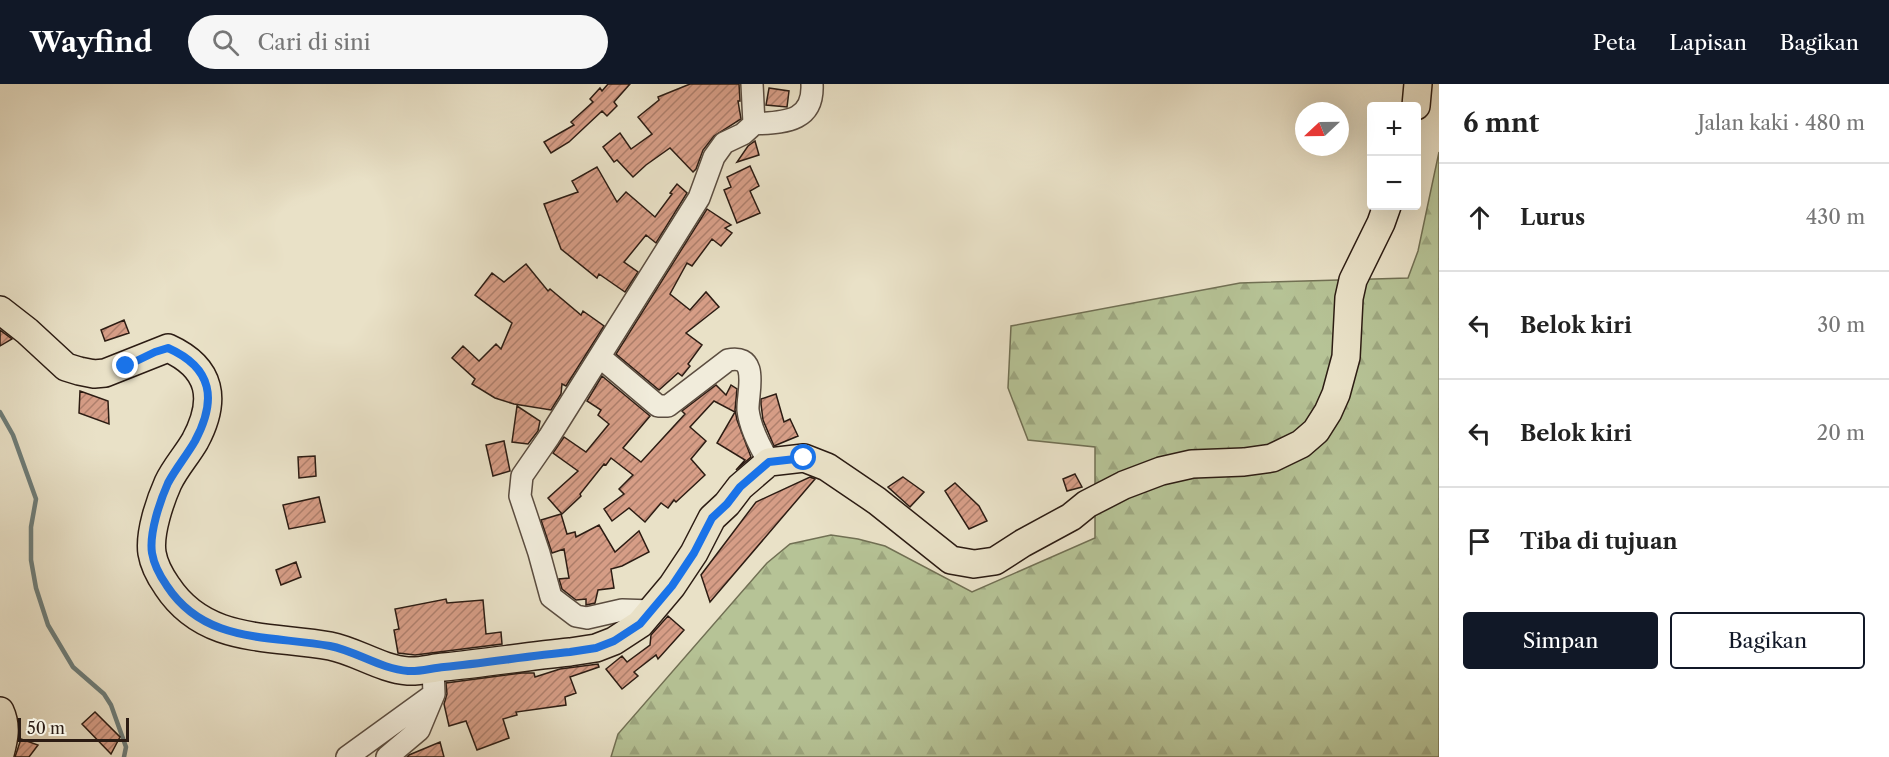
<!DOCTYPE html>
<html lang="id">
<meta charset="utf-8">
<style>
:root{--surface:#fff;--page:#f6f6f6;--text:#222;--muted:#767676;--line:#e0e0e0;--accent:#111827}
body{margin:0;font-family:"Libre Caslon Text",serif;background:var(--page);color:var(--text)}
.controls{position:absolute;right:18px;top:18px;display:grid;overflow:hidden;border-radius:6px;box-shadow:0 6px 24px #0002}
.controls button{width:54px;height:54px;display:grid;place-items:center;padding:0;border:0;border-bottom:2px solid var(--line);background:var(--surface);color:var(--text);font:30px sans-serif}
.compass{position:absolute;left:1295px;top:18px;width:54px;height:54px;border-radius:50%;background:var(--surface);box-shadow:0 6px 24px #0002;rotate:248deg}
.scale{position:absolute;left:18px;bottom:15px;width:111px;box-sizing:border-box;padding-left:6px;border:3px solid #2c1c13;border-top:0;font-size:16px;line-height:21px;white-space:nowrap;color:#2c1c13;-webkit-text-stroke:4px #f1ecdb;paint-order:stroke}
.stop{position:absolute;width:18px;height:18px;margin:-14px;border:4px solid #1a73e8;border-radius:50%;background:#fff}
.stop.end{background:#1a73e8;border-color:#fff;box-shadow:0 2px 6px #0008}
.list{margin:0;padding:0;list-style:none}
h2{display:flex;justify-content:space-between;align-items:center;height:78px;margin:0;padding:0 24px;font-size:26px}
h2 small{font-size:20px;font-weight:400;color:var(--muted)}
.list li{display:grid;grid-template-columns:39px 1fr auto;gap:18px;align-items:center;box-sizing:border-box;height:108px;padding:0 24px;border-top:2px solid var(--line)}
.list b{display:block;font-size:22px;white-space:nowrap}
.list em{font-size:20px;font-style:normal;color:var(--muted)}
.actions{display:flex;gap:12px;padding:18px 24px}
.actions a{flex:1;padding:14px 0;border:2px solid var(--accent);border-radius:6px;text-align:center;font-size:21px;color:var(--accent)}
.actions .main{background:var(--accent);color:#fff}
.icon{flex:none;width:33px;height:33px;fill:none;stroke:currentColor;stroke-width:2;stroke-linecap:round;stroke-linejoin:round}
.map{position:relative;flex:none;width:1439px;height:673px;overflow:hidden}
header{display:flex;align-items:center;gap:36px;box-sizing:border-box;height:84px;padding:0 30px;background:var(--accent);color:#fff}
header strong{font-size:28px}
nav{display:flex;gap:33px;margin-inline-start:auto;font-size:21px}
.search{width:420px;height:54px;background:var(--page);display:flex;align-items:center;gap:15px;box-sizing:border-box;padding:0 21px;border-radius:33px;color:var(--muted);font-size:22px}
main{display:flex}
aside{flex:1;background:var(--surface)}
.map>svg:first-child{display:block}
.forest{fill:url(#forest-firs);stroke:#717054;stroke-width:1.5}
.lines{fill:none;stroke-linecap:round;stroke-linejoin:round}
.stream{stroke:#6d7c78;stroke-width:4.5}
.building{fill:url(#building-hatch);stroke:#2c1c13;stroke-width:1.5}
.minor-casing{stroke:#5b4d40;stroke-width:24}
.major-casing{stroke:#2c1c13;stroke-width:30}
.minor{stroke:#f1ecdb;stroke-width:21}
.major{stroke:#e9e1c7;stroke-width:27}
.route{stroke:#1a73e8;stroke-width:8}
</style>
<header>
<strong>Wayfind</strong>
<div class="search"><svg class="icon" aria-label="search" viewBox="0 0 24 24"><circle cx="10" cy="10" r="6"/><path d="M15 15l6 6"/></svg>Cari di sini</div>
<nav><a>Peta</a><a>Lapisan</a><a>Bagikan</a></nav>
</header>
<main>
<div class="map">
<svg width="1439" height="673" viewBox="0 0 1439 673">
<defs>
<pattern id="forest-firs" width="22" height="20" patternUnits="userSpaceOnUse" patternTransform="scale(1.5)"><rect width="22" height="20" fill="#b6c396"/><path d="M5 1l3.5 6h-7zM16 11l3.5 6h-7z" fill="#9da780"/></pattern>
<pattern id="building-hatch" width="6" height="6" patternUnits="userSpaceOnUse" patternTransform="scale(1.5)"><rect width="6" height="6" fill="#d69d86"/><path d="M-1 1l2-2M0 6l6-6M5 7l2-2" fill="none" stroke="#ae7f6c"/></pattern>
</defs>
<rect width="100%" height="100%" fill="#e9e1c7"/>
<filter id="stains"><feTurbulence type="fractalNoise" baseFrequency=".00333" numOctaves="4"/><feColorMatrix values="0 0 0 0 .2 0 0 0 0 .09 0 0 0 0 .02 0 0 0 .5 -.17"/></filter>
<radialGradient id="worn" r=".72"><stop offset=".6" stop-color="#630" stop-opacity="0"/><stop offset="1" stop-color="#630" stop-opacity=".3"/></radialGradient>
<path class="forest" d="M1439 68V673H611L618 650 767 479 790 460 831 451 858 455 885 462 972 508 1095 454V363L1028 356 1008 304 1011 242 1240 199 1408 194 1418 167Z"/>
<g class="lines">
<path class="stream" d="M0 328 13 351 36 415 31 443V476L36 504 48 541 73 583 104 610 111 621 126 663 124 673"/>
</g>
<path class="building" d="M608 0H630L614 18 617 22 607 32 602 27 569 58 551 69 544 58 574 41 571 38 593 18 590 15 600 4 602 7Z
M690 0H739L740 17H738L741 35 714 52 703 66 696 85 693 88 670 64 646 81 633 93 617 76 614 78 603 63 620 49 631 65 652 50 638 33 659 16 658 13Z
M769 4 789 7 787 23 766 21Z
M755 57 759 71 737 78 748 62Z
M750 82 759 102 750 107 760 129 737 139 724 106 731 103 727 93Z
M597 83 617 118 626 108 655 133 672 110 670 109 677 100 687 109 656 159 646 151 624 178 638 188 625 208 599 190 597 194 561 165 544 120 578 108 572 97Z
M707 125 731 141 725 144 732 149 721 162 712 155 692 182 687 179 670 210 690 226 706 208 719 223 686 249 702 261 688 280 690 282 682 292 678 289 659 306 616 270Z
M526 180 548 207 550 205 581 231 583 227 604 242 566 302 562 300 561 310 551 326 514 320 495 314 472 300 475 295 452 274 463 262 479 277 496 260 501 265 512 239 475 211 492 189 504 198Z
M124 236 129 249 105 257 101 246Z
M0 246 12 255 0 262Z
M602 292 650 332 623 364 641 378 685 330 682 327 716 301 726 311 731 301 737 305 735 326 737 336 751 373 736 386 745 376 717 359 735 328 714 317 690 343 706 357 691 375 705 391 676 418 674 416 668 424 661 419 645 438 629 424 612 437 604 425 624 410 619 405 633 391 611 374 606 381 604 380 580 410 581 412 562 430 548 414 578 387 553 369 564 353 586 368 609 340 598 331 601 326 587 317Z
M80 307 108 317 109 340 79 329Z
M776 310 784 338 790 335 798 352 774 362 763 336 761 320V315Z
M517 322 540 337 538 347 528 360 512 358Z
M504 357 510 387 493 392 486 361Z
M315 372 316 392 299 394 298 373Z
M1075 390 1082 403 1067 407 1063 395Z
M810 393 815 395 710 518 701 491 756 418Z
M903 393 924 408 910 423 888 403Z
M955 399 979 422 987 437 969 445 945 407Z
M319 413 325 438 289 445 283 421Z
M561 430 567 450 575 448 576 453 599 441 615 468 639 447 649 468 622 482 611 485 614 504 598 506 595 519 586 521V515L576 516 562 505 559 495 569 494 564 465 552 469 541 436Z
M296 478 301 493 281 501 276 486Z
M446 515 447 519 483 516 486 550 501 548 502 560 415 571 398 569 394 546 399 545 395 525Z
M668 532 684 546 658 575 656 571 634 588 638 592 622 605 606 585 622 572 627 578 650 561 651 551Z
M598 580 599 583 570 593 576 609 565 613 566 621 516 628 517 631 503 635 509 654 477 666 466 637 449 642 444 620 447 610 446 599 522 589H534L535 593 560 585Z
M95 628 120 653 111 670 82 640Z
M21 655 38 661 29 673H15Z
M440 658 444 673H407L409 671Z"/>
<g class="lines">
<g class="minor-casing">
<path id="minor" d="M754 40C783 38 814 39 812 0
M600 273 658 322H668L728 276C761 269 747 310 748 326 750 344 760 363 769 378
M652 527 622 526 587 534 576 532 551 513 539 469 520 412 522 392 549 353 699 114 714 73 724 59 743 50 754 40 752 0
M347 673 434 610 433 584
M387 673 419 646 434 610"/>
</g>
<g class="major-casing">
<path id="major" d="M1416 22 1418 0
M0 226 27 247 66 283 79 287 94 290 105 289 168 264C212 284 217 316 195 357 187 371 175 384 168 399 160 417 149 449 152 469 154 481 160 492 167 502 205 560 269 551 330 562 356 567 381 585 408 587 419 588 432 584 444 583 486 579 528 572 570 568L596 564 614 557 640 540 672 502 694 469 712 434 727 420 740 403 769 378 804 374 827 383 877 417 951 476 974 480 995 477 1023 459 1071 433 1087 420 1124 401 1161 387 1192 380 1244 378 1272 374 1301 360 1316 347 1328 328 1336 310 1346 273 1349 214 1353 196 1381 139 1387 122
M0 627C7 642 4 655 0 670"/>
</g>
<use href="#minor" class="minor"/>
<use href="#major" class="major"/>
</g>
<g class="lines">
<path class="route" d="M126 282 155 268 168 264C213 284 217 316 195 357 187 371 176 384 168 399 160 417 149 449 152 469 154 481 160 492 167 502 205 560 269 551 330 562 356 567 381 585 408 587 419 588 432 584 444 583 486 579 528 572 570 568L596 564 614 557 640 540 672 502 694 469 712 434 727 420 740 403 769 378 804 374"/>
</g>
<rect width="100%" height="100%" filter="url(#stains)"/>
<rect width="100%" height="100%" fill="url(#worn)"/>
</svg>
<div class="controls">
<button>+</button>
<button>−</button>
</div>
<svg class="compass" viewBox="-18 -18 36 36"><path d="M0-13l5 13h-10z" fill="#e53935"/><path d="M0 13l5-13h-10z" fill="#767676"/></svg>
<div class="scale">50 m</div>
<div class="stop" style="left:804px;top:374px"></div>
<div class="stop end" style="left:126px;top:282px"></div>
</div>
<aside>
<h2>6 mnt<small>Jalan kaki · 480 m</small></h2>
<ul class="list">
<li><svg class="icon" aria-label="ahead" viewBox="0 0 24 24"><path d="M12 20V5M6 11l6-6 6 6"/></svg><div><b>Lurus</b></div><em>430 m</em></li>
<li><svg class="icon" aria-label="left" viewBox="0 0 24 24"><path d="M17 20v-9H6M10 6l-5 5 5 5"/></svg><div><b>Belok kiri</b></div><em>30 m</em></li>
<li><svg class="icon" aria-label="left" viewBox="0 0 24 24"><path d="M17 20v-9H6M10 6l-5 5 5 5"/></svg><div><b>Belok kiri</b></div><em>20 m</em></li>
<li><svg class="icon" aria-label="arrive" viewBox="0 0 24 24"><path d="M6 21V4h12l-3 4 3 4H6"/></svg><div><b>Tiba di tujuan</b></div></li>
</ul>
<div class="actions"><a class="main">Simpan</a><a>Bagikan</a></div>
</aside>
</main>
